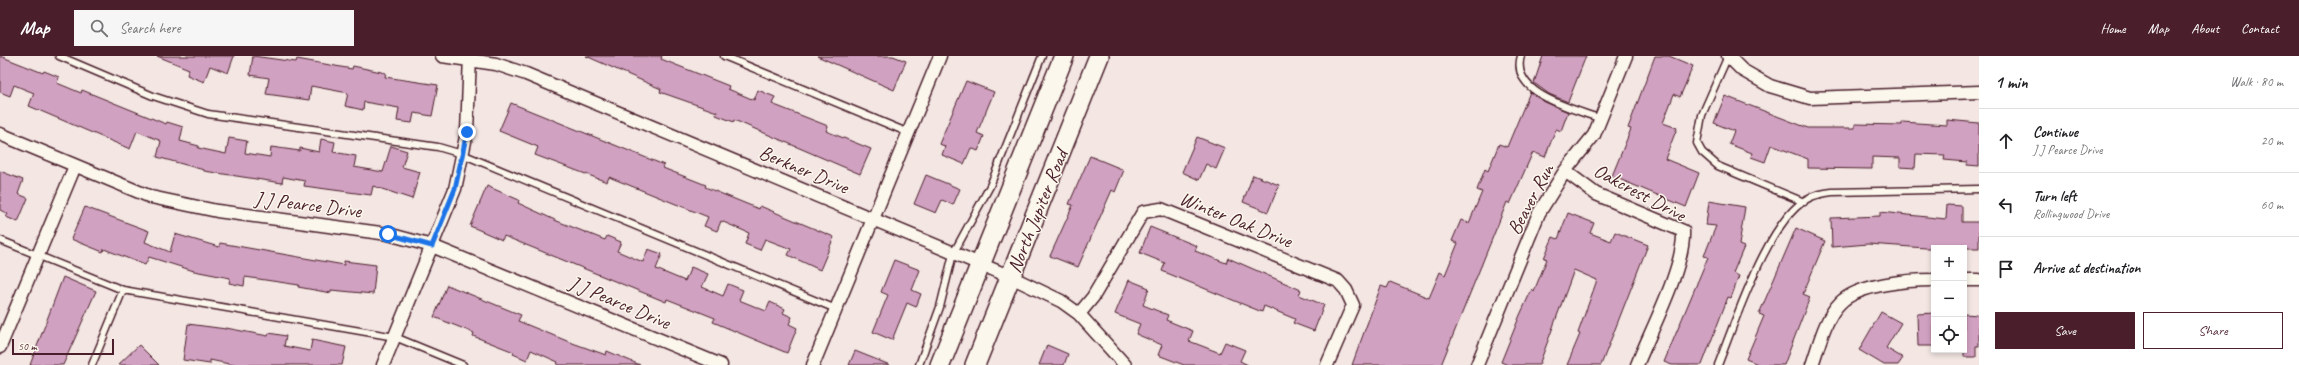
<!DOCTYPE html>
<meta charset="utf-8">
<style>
:root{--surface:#fff;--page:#f6f6f6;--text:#202124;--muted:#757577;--line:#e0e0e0;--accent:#4a1f2b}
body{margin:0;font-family:Caveat,sans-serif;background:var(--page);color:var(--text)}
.controls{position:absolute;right:12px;bottom:12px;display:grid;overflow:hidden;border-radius:0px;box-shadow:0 2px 6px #0003}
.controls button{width:36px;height:36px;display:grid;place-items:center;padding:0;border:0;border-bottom:1px solid var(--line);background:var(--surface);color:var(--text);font:20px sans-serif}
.scale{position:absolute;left:12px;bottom:10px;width:102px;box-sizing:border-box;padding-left:4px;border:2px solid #4a1f2b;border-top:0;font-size:11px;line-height:14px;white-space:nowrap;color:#4a1f2b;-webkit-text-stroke:3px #fbf7ec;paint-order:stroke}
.stop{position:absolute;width:12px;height:12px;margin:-9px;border:3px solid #1a73e8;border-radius:50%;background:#fff}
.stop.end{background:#1a73e8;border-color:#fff;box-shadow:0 1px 4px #0008}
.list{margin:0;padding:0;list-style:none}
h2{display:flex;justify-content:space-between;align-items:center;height:52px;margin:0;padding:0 16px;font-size:17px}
h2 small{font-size:13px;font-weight:400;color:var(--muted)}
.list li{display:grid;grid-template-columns:26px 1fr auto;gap:12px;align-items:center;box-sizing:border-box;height:64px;padding:0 16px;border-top:1px solid var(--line)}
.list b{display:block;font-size:15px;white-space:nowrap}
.list p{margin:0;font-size:13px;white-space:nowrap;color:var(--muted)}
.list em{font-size:13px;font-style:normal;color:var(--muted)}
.actions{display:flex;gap:8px;padding:12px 16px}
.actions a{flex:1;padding:9px 0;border:1px solid var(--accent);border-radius:0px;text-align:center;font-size:14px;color:var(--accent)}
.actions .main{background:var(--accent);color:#fff}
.icon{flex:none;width:22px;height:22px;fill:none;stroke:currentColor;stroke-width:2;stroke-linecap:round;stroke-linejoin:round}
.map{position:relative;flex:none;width:1979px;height:309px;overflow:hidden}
header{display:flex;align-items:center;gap:24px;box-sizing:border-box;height:56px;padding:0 20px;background:var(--accent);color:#fff}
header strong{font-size:19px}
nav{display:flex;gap:22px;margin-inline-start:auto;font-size:14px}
.search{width:280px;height:36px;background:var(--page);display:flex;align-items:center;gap:10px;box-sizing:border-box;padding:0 14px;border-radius:0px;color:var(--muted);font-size:15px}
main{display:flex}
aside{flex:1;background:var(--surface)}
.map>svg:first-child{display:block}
.building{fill:#d1a1c1;stroke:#4a1f2b}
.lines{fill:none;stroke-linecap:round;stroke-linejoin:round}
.lane-casing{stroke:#4a1f2b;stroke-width:9}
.street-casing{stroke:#4a1f2b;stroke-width:15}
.primary-casing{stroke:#4a1f2b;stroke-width:22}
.lane{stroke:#fbf7ec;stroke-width:6}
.street{stroke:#fbf7ec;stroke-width:12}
.primary{stroke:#fbf7ec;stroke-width:19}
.route{stroke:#1a73e8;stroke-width:5}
.labels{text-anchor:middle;stroke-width:3;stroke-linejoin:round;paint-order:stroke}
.street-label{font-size:20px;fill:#4a1f2b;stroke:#fbf7ec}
</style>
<header>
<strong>Map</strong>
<div class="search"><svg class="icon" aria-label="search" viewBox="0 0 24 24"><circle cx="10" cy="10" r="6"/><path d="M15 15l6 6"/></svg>Search here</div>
<nav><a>Home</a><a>Map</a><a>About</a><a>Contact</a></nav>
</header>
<main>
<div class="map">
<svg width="1979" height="309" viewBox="0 0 1979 309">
<rect width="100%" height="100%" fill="#f3e6e3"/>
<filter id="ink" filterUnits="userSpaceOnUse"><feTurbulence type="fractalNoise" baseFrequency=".025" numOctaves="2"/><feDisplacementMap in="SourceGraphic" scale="8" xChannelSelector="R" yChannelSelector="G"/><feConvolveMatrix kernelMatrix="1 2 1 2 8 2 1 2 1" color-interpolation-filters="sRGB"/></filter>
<g filter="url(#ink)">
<path class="building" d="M0 0 43 17 44 15 59 21 57 27 81 37 82 34 166 68 167 66 183 71 180 85 199 90 198 92 226 98 229 82 247 85 245 97 270 101 271 91 300 95V92L319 96 321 83 335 86 333 96 356 100 354 111 383 116 391 90 407 95 402 111 420 116 412 143 373 130 371 139 304 130 305 125 283 121 282 127 204 115V114L157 101 161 85 137 75 130 93 29 50 34 37 14 29 10 40 0 36Z
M157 0H234L228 17 210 10 204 26 187 19 189 13Z
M253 0 296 6 297 3 352 13 353 10 386 17 385 21 438 29 432 60 414 57 412 67 397 65 399 52 364 46 363 54 345 50 348 37 311 30 309 44 266 38 269 22 250 19Z
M586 0H662L661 3 729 30 728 33 754 44 758 34 775 41 772 48 828 70 826 75 871 93 860 118 734 64V66L716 59 717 56 660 36 661 33Z
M817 0H893L906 5 894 34Z
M1543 0H1586L1568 46 1549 38 1534 27Z
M1655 0H1669L1693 10 1680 41 1674 38 1663 67 1677 72 1665 103 1699 117 1686 151 1612 120 1631 73 1628 72Z
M966 25 994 36 977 77 984 80 978 95 971 92 964 108 942 99 945 90 939 88Z
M1530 36 1545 46 1568 56 1561 75 1556 73 1545 101 1533 96 1510 148 1507 146 1441 309H1352L1381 230 1387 232 1390 226 1429 242 1440 216 1445 219 1458 187 1452 185 1461 164 1469 167 1482 136 1477 134 1485 113 1488 115 1499 88 1507 91Z
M1725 40 1808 72H1855V68L1902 69V66L1947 69V64L1979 67V110L1967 109V106L1944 104 1945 99 1916 98 1915 112 1900 111V102L1872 101V113L1808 112V103L1771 89 1765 106 1751 101 1752 97 1729 88 1734 75 1714 67Z
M511 47 664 109 663 112 706 129 705 131 759 153 760 150 834 181 820 214 788 199 791 193 765 183 760 194 745 188 749 177 721 165 717 175 704 170 708 161 609 121 607 126 535 99 538 91 499 75Z
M1197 81 1225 92 1216 113 1206 108 1199 124 1182 116Z
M1090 100 1124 114 1115 136 1112 134 1078 211 1050 200 1073 149 1069 148Z
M0 115 23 124 18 138 28 142 18 166 6 161 8 158 0 154Z
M926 119 960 133 953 149 942 144 936 157 914 148Z
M1253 119 1279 129 1268 156 1243 146Z
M487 130 519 144 518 147 557 165 605 184 607 180 621 186 617 195 643 206 648 193 662 198 656 213 685 225 691 211 708 218 702 231 723 240 728 228 743 234 739 244 766 255 770 246 785 253 783 257 792 261 789 268 797 272 787 297 713 266 715 262 667 243 666 246 504 180 502 184 470 170Z
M1709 145 1745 151 1739 189 1744 191 1733 217 1739 220 1731 242 1728 241 1702 309H1672L1664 306 1708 201 1704 200 1716 170 1706 169Z
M1947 149 1962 150V166H1979V192H1926L1868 188 1832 191 1831 162 1880 160V156L1946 163Z
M85 151 149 175 145 186 170 196 175 178 219 191 220 187 344 209V205L376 209 373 238 331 234V237L298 231 299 229 245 221 244 230 229 227 230 222 194 215 149 201 145 209 104 193 103 196 71 183Z
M1568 157 1594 167 1590 177 1611 185 1615 176 1648 189 1601 309H1567L1580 278 1578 277 1597 224 1574 214 1539 309H1508L1501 306 1520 259 1532 233 1534 235 1547 203 1544 202 1553 181 1558 183Z
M1150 171 1197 190 1195 195 1226 207 1228 202 1301 234 1299 239 1324 249 1314 275 1293 267 1295 263 1264 250 1262 256 1162 215 1165 207 1140 197Z
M1796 172 1825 185 1803 238 1810 241 1784 309H1760L1746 303 1764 260 1759 258Z
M894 204 920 214 912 234 921 238 916 251 907 247 892 284 873 276 888 239 881 236Z
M63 221 96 235 63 309H30Z
M1129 224 1149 232 1143 249 1168 259 1166 264 1193 275 1189 285 1220 297 1225 286 1245 294 1240 305 1248 309H1184L1158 299 1162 289 1136 278 1140 268 1115 258Z
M447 229 521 259 518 265 567 285 606 299 607 295 640 309H557L558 306 531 294 527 304 513 298 514 296 473 280 474 277 434 261Z
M1881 256 1901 267 1886 292 1903 302 1898 309H1884L1859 294Z
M1934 257V290H1918L1917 258Z
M1964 258 1979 259V290H1976V301H1964Z
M188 268 226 273V272L268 280 269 277 286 280 284 290 310 295 312 284 346 291 342 309H234L210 304V308L183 304Z
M139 289 159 309H118Z
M1047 289 1068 298 1064 309H1039Z
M855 295 890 309H849Z"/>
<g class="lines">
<g class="lane-casing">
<path id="lane" d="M59 0 153 40 208 58 438 91 462 98 836 253
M724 0 909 77
M1521 0C1509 38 1575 53 1601 63
M1728 0 1702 59 1697 87 1702 96 1718 110 1804 146
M0 184 123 234 395 281 463 309
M92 309 123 234
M919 309 940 251 953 198 990 130 1042 0
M1718 309C1735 267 1769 159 1811 141 1818 138 1825 137 1832 136L1979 133"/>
</g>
<g class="street-casing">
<path id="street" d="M442 0 496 8 526 18 1011 221 1061 245 1079 258 1125 309
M1728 0 1742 14 1770 30 1810 42 1979 36
M0 78 151 141 217 155 388 178 432 190 721 309
M1565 115 1596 138 1683 175C1685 210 1651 274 1637 309
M1964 224H1979
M1079 258 1093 241 1143 156 1161 153 1338 225 1346 234 1353 249 1327 309
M0 291 75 110
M383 309 455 133 467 76 470 0
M813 309 940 0
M1477 309 1539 157 1565 115 1594 79 1626 0
M1812 309C1819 289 1825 262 1840 247 1858 228 1909 224 1934 224"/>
</g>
<g class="primary-casing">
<path id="primary" d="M940 309 1064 0
M975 309 1099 0"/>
</g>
<use href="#lane" class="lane"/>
<use href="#street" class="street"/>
<use href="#primary" class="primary"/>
</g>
</g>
<g class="lines" filter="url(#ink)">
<path class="route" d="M388 178 432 190 455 133 467 76"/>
</g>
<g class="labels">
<g class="street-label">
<text transform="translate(804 113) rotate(23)" y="7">Berkner Drive</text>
<text transform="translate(1640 136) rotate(28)" y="7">Oakcrest Drive</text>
<text transform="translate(1530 143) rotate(-62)" y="7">Beaver Run</text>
<text transform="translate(308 148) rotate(7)" y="7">J J Pearce Drive</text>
<text transform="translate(1037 155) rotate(-68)" y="7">North Jupiter Road</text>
<text transform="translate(1236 163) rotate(22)" y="7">Winter Oak Drive</text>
<text transform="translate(620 246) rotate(23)" y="7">J J Pearce Drive</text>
</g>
</g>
</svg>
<div class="controls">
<button>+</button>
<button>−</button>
<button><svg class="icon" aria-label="locate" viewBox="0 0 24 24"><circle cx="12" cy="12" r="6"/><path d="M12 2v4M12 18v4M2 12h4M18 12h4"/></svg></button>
</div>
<div class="scale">50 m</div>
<div class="stop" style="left:388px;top:178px"></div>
<div class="stop end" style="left:467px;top:76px"></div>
</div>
<aside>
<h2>1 min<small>Walk · 80 m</small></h2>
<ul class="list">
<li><svg class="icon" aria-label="ahead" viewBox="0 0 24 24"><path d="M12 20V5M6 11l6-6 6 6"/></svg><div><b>Continue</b><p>J J Pearce Drive</p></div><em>20 m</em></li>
<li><svg class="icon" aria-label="left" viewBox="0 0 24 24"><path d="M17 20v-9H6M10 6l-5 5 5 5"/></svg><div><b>Turn left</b><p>Rollingwood Drive</p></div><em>60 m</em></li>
<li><svg class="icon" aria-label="arrive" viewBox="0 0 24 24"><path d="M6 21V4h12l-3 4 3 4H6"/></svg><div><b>Arrive at destination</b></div></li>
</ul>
<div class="actions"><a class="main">Save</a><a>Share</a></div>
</aside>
</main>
